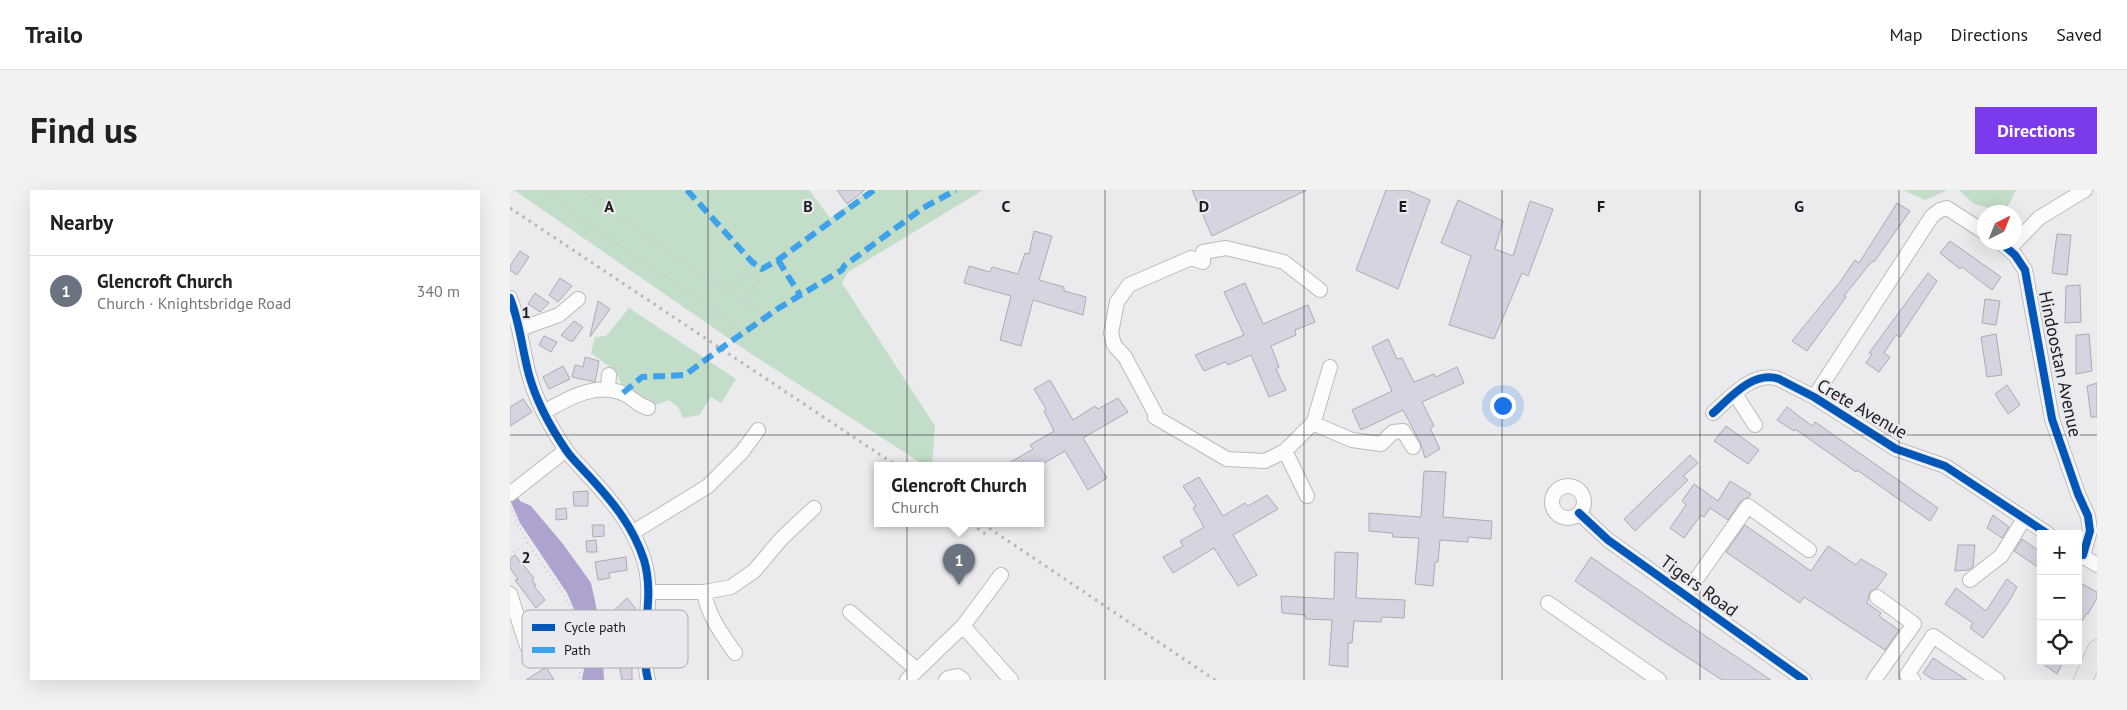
<!DOCTYPE html>
<meta charset="utf-8">
<style>
:root{--surface:#fff;--page:#f2f2f2;--text:#202124;--muted:#757577;--line:#e0e0e0;--accent:#7c3aed}
body{margin:0;font-family:"PT Sans",sans-serif;background:var(--page);color:var(--text)}
.controls{position:absolute;right:15px;bottom:15px;display:grid;overflow:hidden;border-radius:0px;box-shadow:0 5px 20px #0002}
.controls button{width:45px;height:45px;display:grid;place-items:center;padding:0;border:0;border-bottom:1px solid var(--line);background:var(--surface);color:var(--text);font:25px sans-serif}
.compass{position:absolute;left:1467px;top:15px;width:45px;height:45px;border-radius:50%;background:var(--surface);box-shadow:0 5px 20px #0002;rotate:43deg}
.you{position:absolute;left:992px;top:215px;width:18px;height:18px;margin:-12px;border:4px solid #fff;border-radius:50%;background:#1a73e8;box-shadow:0 0 0 8px #1a73e833}
.badge{display:grid;place-items:center;width:32px;height:32px;border-radius:50%;background:var(--accent);color:#fff;font-size:16px;font-weight:700}
.pin{position:absolute;translate:-50% -41px;filter:drop-shadow(0 1px 2px #0008)}
.pin::after{content:'';position:absolute;top:26px;width:18px;height:15px;background:inherit;clip-path:polygon(0 0,100% 0,50% 100%)}
.popup{position:absolute;left:364px;top:272px;width:170px;height:65px;box-sizing:border-box;display:grid;place-content:center;border-radius:0px;background:var(--surface);filter:drop-shadow(0 1px 4px #0005);font-size:16px;white-space:nowrap;color:var(--muted)}
.popup b{font-size:19px;color:var(--text)}
.popup::after{content:'';position:absolute;left:50%;top:100%;margin-left:-10px;border:10px solid transparent;border-top-color:var(--surface)}
.list{margin:0;padding:0;list-style:none}
h2{display:flex;justify-content:space-between;align-items:center;height:65px;margin:0;padding:0 20px;font-size:21px}
h2 small{font-size:16px;font-weight:400;color:var(--muted)}
.list li{display:grid;grid-template-columns:32px 1fr auto;gap:15px;align-items:center;box-sizing:border-box;height:70px;padding:0 20px;border-top:1px solid var(--line)}
.list b{display:block;font-size:19px;white-space:nowrap}
.list p{margin:0;font-size:16px;white-space:nowrap;color:var(--muted)}
.list em{font-size:16px;font-style:normal;color:var(--muted)}
.icon{flex:none;width:28px;height:28px;fill:none;stroke:currentColor;stroke-width:2;stroke-linecap:round;stroke-linejoin:round}
.map{position:relative;flex:none;width:1587px;height:490px;overflow:hidden;border-radius:0px}
header{display:flex;align-items:center;gap:30px;box-sizing:border-box;height:70px;padding:0 25px;background:var(--surface);border-bottom:1px solid var(--line)}
header strong{font-size:24px}
nav{display:flex;gap:28px;margin-inline-start:auto;font-size:18px}
.intro{display:flex;align-items:center;justify-content:space-between;box-sizing:border-box;height:120px;padding:0 30px}
h1{margin:0;font-size:35px}
.button{padding:12px 22px;border-radius:0px;background:var(--accent);color:#fff;font-size:18px;font-weight:700}
main{display:flex;gap:30px;padding:0 30px}
aside{flex:1;background:var(--surface);border-radius:0px;box-shadow:0 5px 20px #0002}
.map>svg:first-child{display:block}
.green{fill:#c2ddc8}
.water{fill:#aea3ce}
.building{fill:#d7d3e1;stroke:#acabae}
.lines{fill:none;stroke-linecap:round;stroke-linejoin:round}
.minor-casing{stroke:#bcbbbd;stroke-width:16}
.major-casing{stroke:#c6c6c7;stroke-width:20}
.path{stroke:#c9c9ca;stroke-width:2;stroke-dasharray:1 4;stroke-linecap:butt}
.minor{stroke:#fcfcfc;stroke-width:14}
.major{stroke:#e5e8e6;stroke-width:18}
.rail{stroke:#b6b6b7;stroke-width:3;stroke-dasharray:2.5 5;stroke-linecap:butt}
.quiet{stroke:#3da2ea;stroke-width:6;stroke-dasharray:12 6;stroke-linecap:butt}
.cycleway-casing{stroke:#eae9ee;stroke-width:11}
.cycleway{stroke:#0057b8;stroke-width:8}
.grid{fill:none;stroke:#1d1c1e;stroke-width:1;stroke-opacity:0.55}
.labels{text-anchor:middle;stroke-width:4.5;stroke-linejoin:round;paint-order:stroke}
.street-label{font-size:18px;fill:#1d1c1e;stroke:#eae9ee}
.key{fill:#eae9ee;stroke:#acacb0;stroke-width:1}
.key-label{font-size:14px;fill:#1d1c1e}
.grid-label{font-size:16px;text-anchor:middle;font-weight:bold;fill:#1d1c1e;stroke:#eae9ee;stroke-width:4.5;stroke-linejoin:round;paint-order:stroke}
</style>
<header>
<strong>Trailo</strong>
<nav><a>Map</a><a>Directions</a><a>Saved</a></nav>
</header>
<div class="intro"><h1>Find us</h1><a class="button">Directions</a></div>
<main>
<aside>
<h2>Nearby<small></small></h2>
<ul class="list">
<li><span class="badge" style="background:#6b7280">1</span><div><b>Glencroft Church</b><p>Church · Knightsbridge Road</p></div><em>340 m</em></li>
</ul>
</aside>
<div class="map">
<svg width="1587" height="490" viewBox="0 0 1587 490">
<rect width="100%" height="100%" fill="#ebeaed"/>
<path class="green" d="M4 0H299L320 28 359 0H473L338 82 332 93 425 236 422 276H416L240 163Z
M1393 0H1438L1415 10Z
M1449 0H1506L1495 22 1464 14Z
M119 118 226 189 211 213 201 207 189 225 173 228 168 217 159 210 137 218 114 199 105 181 81 163 85 147 96 146Z"/>
<path class="water" d="M0 294 10 311 21 316 53 354 81 393 91 439 94 490H72L75 473 73 450 67 426 57 403 10 333 0 310Z"/>
<path class="building" d="M327 0H355L337 14Z
M682 0H797L702 46Z
M876 0H897L920 10 888 99 846 80Z
M948 10 993 31 985 59 1003 66 1020 11 1043 19 1018 86 1012 83 984 149 939 135 961 66 931 53Z
M1387 13 1400 21 1364 72 1362 71 1334 106 1336 107 1297 161 1282 151 1330 92 1345 70 1349 73Z
M524 41 542 46 529 90 554 97V101L576 107 573 125 523 110 511 156 490 150 501 106 454 93 459 76 480 82 482 77 508 84 515 63 519 64Z
M1547 44 1561 45 1557 85 1542 83Z
M1440 51 1491 87 1482 100 1452 77 1450 79 1430 63Z
M10 61 19 67 7 85 0 80V76Z
M1418 83 1427 91 1390 147 1386 145 1374 163 1380 167 1369 182 1356 173 1362 164 1359 163Z
M50 88 62 96 48 112 39 105Z
M735 93 753 134 798 115 805 132 785 140 786 145 761 156 769 177 766 179 776 200 759 207 741 165 718 175 715 172 694 181 685 165 734 145 714 102Z
M1570 95 1571 132 1555 133 1556 96Z
M25 103 39 113 30 122 18 114Z
M1475 109 1490 111 1486 135 1472 133Z
M88 111 100 119 80 147V146Z
M64 131 73 137 63 151H60L51 145Z
M1486 144 1492 185 1477 187 1471 147Z
M1579 144 1582 181 1566 184V145Z
M34 146 47 152 41 162 29 155Z
M878 149 887 169 892 168 904 192 924 184 926 187 947 177 954 193 912 212 924 236 920 238 930 259 915 268 910 252 893 220 851 240 842 220 882 201 862 157Z
M75 167 89 171 85 192 62 187 65 175 73 177Z
M53 176 60 189 39 199 33 187Z
M540 190 563 230 585 216 588 219 608 208 618 222 573 248 597 288 578 300 555 261 529 276H494L523 259 520 255 544 241 534 221 536 219 524 199Z
M1587 193V227H1581L1577 196Z
M1497 195 1510 215 1498 224 1485 204Z
M13 209 22 222 0 236V217Z
M1277 217 1302 236 1305 232 1428 318 1420 331 1347 280 1346 282 1285 239 1284 241 1267 230Z
M1216 236 1249 260 1238 274 1204 251Z
M1180 265 1188 273 1173 286 1178 290 1125 341 1114 329Z
M914 281 936 282 933 327 982 331 981 349 958 347V352L930 350 928 372H925L923 396 905 394 909 348 883 347 882 343 859 341V323L911 327Z
M689 287 713 326 735 313 738 316 757 305 768 319 723 345 747 385 728 396 704 358 663 383 653 367 673 356 670 351 694 337 683 318 686 316 673 296Z
M1220 291 1241 304 1239 307 1231 311 1218 330 1200 318 1194 327 1191 325 1174 348 1160 338 1176 315 1172 311 1184 294 1208 311Z
M78 301V316H64L63 302Z
M56 318 57 329 46 330V319Z
M1483 325 1499 337 1492 348 1477 338Z
M82 335H94V346L83 347Z
M1235 335 1301 381 1318 356 1346 375 1351 369 1377 384 1367 398 1360 402 1357 413 1371 423 1369 426 1389 440 1375 460 1294 407 1290 413 1216 362Z
M1512 349 1531 362V379L1504 361Z
M86 350 87 362H77L76 351Z
M1448 355H1465L1463 377 1458 380 1445 381Z
M825 362 848 363 846 408 895 410 894 428 872 427 871 432 844 431 842 453H838V477L819 475 822 430 796 429 795 425 772 423 771 406 824 409Z
M5 365 24 388 22 390 26 395 24 396 35 410 26 418 5 390 8 389 0 378V369Z
M116 367 117 380 99 383 100 388 88 390 85 372Z
M1081 367 1167 427 1261 490H1212L1151 450 1065 391Z
M1497 389 1507 397 1498 413 1473 448 1460 438 1463 433 1435 414 1446 398 1476 421Z
M1572 394 1587 402V408L1578 424 1577 423 1568 437V401Z
M117 408 126 419 120 425 117 423 104 435 97 427Z
M31 421 57 460 50 466 42 455 40 456 34 450 36 448 23 433 27 430 24 427Z
M1423 468 1457 490H1424L1413 483Z
M1529 471H1553L1547 484Z
M122 472V490H112L109 474Z
M36 477 44 490H16Z"/>
<g class="lines">
<g class="minor-casing">
<path id="minor" d="M1490 52 1505 65 1515 80 1542 229 1568 304 1578 326 1580 341 1573 365
M1499 59 1529 28 1575 0
M810 100 774 72 716 58 693 62V72L681 68 619 95 607 112 601 143 604 155 615 167 645 223V227L717 269 755 271 775 261 803 233 807 235 804 231 820 177
M0 108C10 133 12 159 19 185 26 210 41 238 56 260 62 269 71 277 78 285 102 311 123 336 134 370 146 410 128 450 138 490
M10 139 49 125 68 109
M98 199 99 185
M1225 204 1245 235
M1304 207 1422 26 1430 20 1437 18 1474 42
M34 222C57 209 85 192 112 203 123 207 124 214 138 218
M1203 223C1220 208 1243 180 1269 189L1304 207 1386 259 1435 276 1538 344
M807 235 842 250 871 254 883 242 893 241 903 257
M775 261 797 306
M1042 312a16 16 0 1 1 32 0a16 16 0 1 1-32 0Z
M0 304 56 260
M1069 323 1098 350 1294 490
M122 343 198 296 232 262 248 240
M1568 363 1587 375
M1460 390 1491 366 1514 329
M140 402H194L221 397 244 381 272 348 304 318
M194 402C198 426 212 444 225 463
M0 404 17 456 32 465
M1175 405 1238 316 1299 360
M1038 413 1149 490
M340 422 407 480
M453 436 501 490
M397 490 453 436 491 385
M436 490 438 488 448 486 453 490
M1364 490 1404 434 1367 407
M1403 490 1397 485 1423 446 1487 490"/>
</g>
<g class="major-casing">
<path id="major" d="M1573 490 1587 459"/>
</g>
<path class="path" d="M31 0 234 142
M70 0 255 127
M214 98 252 79
M237 115 252 79
M0 316C6 328 10 340 17 351 51 405 78 419 69 490
M0 330 8 334
M0 365 18 352"/>
<use href="#minor" class="minor"/>
<use href="#major" class="major"/>
<path class="rail" d="M0 18 387 276
M461 334 477 345
M473 334 705 490"/>
<path class="quiet" d="M177 0 242 72 252 79 268 70 364 0
M268 70 290 105
M113 203 132 187 175 185 213 157 269 118 332 80 334 76 413 18 446 0"/>
<g class="cycleway-casing">
<path id="cycleway" d="M1490 52 1505 65 1515 80 1542 229 1568 304 1578 326 1580 341 1573 365
M0 108C10 133 12 159 19 185 26 210 41 238 56 260 62 269 71 277 78 285 102 311 123 336 134 370 146 410 128 450 138 490
M1203 223C1220 208 1243 180 1269 189L1304 207 1386 259 1435 276 1538 344
M1069 323 1098 350 1294 490"/>
</g>
<use href="#cycleway" class="cycleway"/>
</g>
<path class="grid" d="M198 0V490M397 0V490M595 0V490M794 0V490M992 0V490M1190 0V490M1389 0V490M0 245H1587"/>
<g class="labels">
<g class="street-label">
<text transform="translate(1550 174) rotate(78)" y="6">Hindoostan Avenue</text>
<text transform="translate(1352 219) rotate(30)" y="6">Crete Avenue</text>
<text transform="translate(1189 396) rotate(36)" y="6">Tigers Road</text>
</g>
</g>
<rect x="12" y="420" width="166" height="58" rx="8" class="key"/>
<rect x="22" y="434" width="23" height="7" fill="#0057b8"/>
<rect x="22" y="457" width="23" height="6" fill="#3da2ea"/>
<g class="key-label">
<text x="54" y="442">Cycle path</text>
<text x="54" y="465">Path</text>
</g>
<g class="grid-label">
<text x="99" y="22">A</text>
<text x="298" y="22">B</text>
<text x="496" y="22">C</text>
<text x="694" y="22">D</text>
<text x="893" y="22">E</text>
<text x="1091" y="22">F</text>
<text x="1289" y="22">G</text>
<text x="16" y="128">1</text>
<text x="16" y="373">2</text>
</g>
</svg>
<div class="controls">
<button>+</button>
<button>−</button>
<button><svg class="icon" aria-label="locate" viewBox="0 0 24 24"><circle cx="12" cy="12" r="6"/><path d="M12 2v4M12 18v4M2 12h4M18 12h4"/></svg></button>
</div>
<svg class="compass" viewBox="-18 -18 36 36"><path d="M0-13l5 13h-10z" fill="#e53935"/><path d="M0 13l5-13h-10z" fill="#757577"/></svg>
<div class="you"></div>
<div class="pin badge" style="left:449px;top:395px;background:#6b7280">1</div>
<div class="popup"><b>Glencroft Church</b>Church</div>
</div>
</main>
